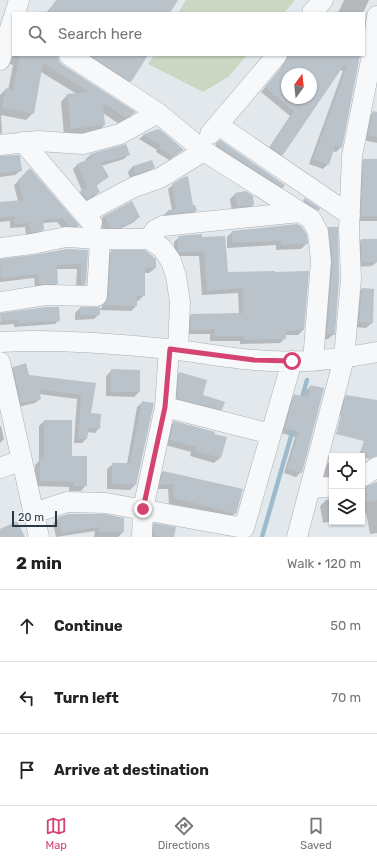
<!DOCTYPE html>
<meta charset="utf-8">
<style>
:root{--surface:#fff;--page:#f2f2f2;--text:#222;--muted:#767676;--line:#e0e0e0;--accent:#d54370}
body{margin:0;font-family:Rubik,sans-serif;background:var(--page);color:var(--text)}
.controls{position:absolute;right:12px;bottom:12px;display:grid;overflow:hidden;border-radius:0px;box-shadow:0 1px 3px #0004}
.controls button{width:36px;height:36px;display:grid;place-items:center;padding:0;border:0;border-bottom:1px solid var(--line);background:var(--surface);color:var(--text);font:20px sans-serif}
.compass{position:absolute;left:281px;top:68px;width:36px;height:36px;border-radius:50%;background:var(--surface);box-shadow:0 1px 3px #0004;rotate:15deg}
.scale{position:absolute;left:12px;bottom:10px;width:45px;box-sizing:border-box;padding-left:4px;border:2px solid #293845;border-top:0;font-size:11px;line-height:14px;white-space:nowrap;color:#293845;-webkit-text-stroke:3px #f3f6f9;paint-order:stroke}
.stop{position:absolute;width:12px;height:12px;margin:-9px;border:3px solid #d54370;border-radius:50%;background:#fff}
.stop.end{background:#d54370;border-color:#fff;box-shadow:0 1px 4px #0008}
.list{margin:0;padding:0;list-style:none}
h2{display:flex;justify-content:space-between;align-items:center;height:52px;margin:0;padding:0 16px;font-size:17px}
h2 small{font-size:13px;font-weight:400;color:var(--muted)}
.list li{display:grid;grid-template-columns:26px 1fr auto;gap:12px;align-items:center;box-sizing:border-box;height:72px;padding:0 16px;border-top:1px solid var(--line)}
.list b{display:block;font-size:15px;white-space:nowrap}
.list em{font-size:13px;font-style:normal;color:var(--muted)}
.icon{flex:none;width:22px;height:22px;fill:none;stroke:currentColor;stroke-width:2;stroke-linecap:round;stroke-linejoin:round}
.map{position:relative;flex:none;width:377px;height:537px;overflow:hidden}
.search{position:absolute;background:var(--surface);box-shadow:0 1px 3px #0004;left:12px;right:12px;top:12px;height:44px;display:flex;align-items:center;gap:10px;box-sizing:border-box;padding:0 14px;border-radius:0px;color:var(--muted);font-size:15px}
.sheet{height:268px;background:var(--surface)}
nav{display:flex;justify-content:space-around;align-items:center;box-sizing:border-box;height:56px;border-top:1px solid var(--line);background:var(--surface);font-size:11px;color:var(--muted)}
nav a{display:grid;justify-items:center;gap:2px}
nav .on{color:var(--accent)}
.map>svg:first-child{display:block}
.green{fill:#cbd6c3}
.shadow{fill:#0003;fill-rule:evenodd}
.lines{fill:none;stroke-linecap:round;stroke-linejoin:round}
.stream{stroke:#9cbccd;stroke-width:4.5}
.building{fill:#bac2ca;fill-rule:evenodd}
.minor-casing{stroke:#a7b0b7;stroke-width:21}
.minor{stroke:#f6f8f9;stroke-width:20}
.route{stroke:#d54370;stroke-width:5}
</style>
<div class="map">
<svg width="377" height="537" viewBox="0 0 377 537">
<rect width="100%" height="100%" fill="#e3e8ec"/>
<path class="green" d="M186 0H295L284 13H178Z
M154 55H247L228 77 203 92 148 64Z"/>
<path class="shadow" d="M57 0H177L169 13H46Z
M344 0H369L363 13H338Z
M13 47V55H57L58 60 62 65 134 112 128 119 119 124 103 113 104 125 98 132 64 135 61 102 67 95 77 94 41 72 33 113 26 120 1 115 2 133 0 134V95L6 89 8 90 13 65 7 63Z
M74 55H147L130 81 123 89Z
M288 55H359L341 147 336 152 332 151 328 164 323 169 309 164 343 71 340 70 282 155 278 160 266 152 290 116 261 92 281 68 284 60ZM287 74H311V98H287Z
M373 112 377 113V143L363 140 368 118Z
M157 130 183 150 169 160 156 152 157 150 139 139 143 136Z
M220 141 283 187 278 192 211 150Z
M126 145 128 155 124 159 101 166 108 177 96 186 98 192 94 197 82 203 76 196 82 191 73 169 77 165 86 161 85 160 90 155Z
M0 157 21 170 15 175 0 177Z
M364 160H377V221H357L358 165Z
M133 166 154 167 148 173 130 179 128 172Z
M30 170 78 226 74 230H64L57 222 42 223 43 229 39 234 26 236 25 227 10 228V221L0 222V203L18 201 14 185Z
M173 185 196 211 191 215 164 218V215L168 211 172 210 168 189Z
M235 194 253 205 248 210 232 212 230 199Z
M305 199 318 210 315 212 302 202Z
M132 202 139 217 134 222 114 232H105L99 221 102 218Z
M297 225 307 243 301 249 276 250V245L227 248V237L232 232Z
M329 228H337L334 334 328 339H322L324 234Z
M179 237 201 239 227 273 303 330 298 335H285V338L280 343 240 344V341H210V334H186V320L191 315 239 314 238 293 202 295 199 256H174V242Z
M361 240 377 262 372 266 357 267 356 245Z
M87 251 85 284 80 289 76 288 77 269H56L57 283 52 288 35 289 34 278 0 282V260Z
M111 252 155 268 149 273H144V295L138 301H136V306L131 311 100 310 104 303 106 257Z
M362 289 372 323 366 328 354 327 357 295Z
M80 308 99 314 94 319 75 320V313Z
M1 314 59 320 55 324 14 327V324L0 325Z
M13 367 28 376 95 384 90 414 99 428 95 433 87 432 86 439 82 443H74L77 399 39 394 40 399 35 403 17 407 9 372Z
M112 370 139 392 134 397 106 396V376Z
M179 373 202 396 221 409 216 414 173 403 175 378Z
M311 386 301 472 296 477 284 473 295 437 281 433 290 400 295 395 304 398 306 390Z
M347 396 377 401V422L338 415 341 401Z
M143 402 136 484 130 490 107 489V469L113 464H127L137 407Z
M44 421 71 458 86 485 81 491H69V487L35 486V465L39 461V426Z
M174 422 225 438 220 458 214 463 190 456 191 452 165 445 169 427Z
M0 426H1L4 439 0 443Z
M329 462H332V484L319 482 323 469Z
M163 472 235 513 230 518 169 504 168 489H155L158 477Z
M377 484V533L370 534 366 513 362 514V489Z
M332 499V521L323 523 320 506 326 500Z
M59 518 123 519V532L118 537H94L95 531 56 537 53 523Z
M154 524 173 537H149V530Z"/>
<g class="lines">
<path class="stream" d="M301 401 307 380
M262 537 294 426"/>
</g>
<path class="building" d="M56 0H178L170 13H48Z
M20 55H58L59 61 63 65 136 112 126 118 103 103 105 125 71 129 67 94 89 92 43 63 34 114 2 108 6 88 13 90Z
M90 55H148L131 82Z
M288 55H360L342 148 335 146 329 165 313 159 347 66 344 65 283 155 270 147 294 111 265 87 286 62ZM287 74H311V98H287Z
M373 111 377 112V137L368 135Z
M158 129 162 131 184 150 173 156 159 148 161 145 142 135Z
M220 140 285 185 283 188 215 144Z
M126 144 130 155 101 163 109 177 96 185 100 192 87 199 80 191 87 188 77 164 91 158 90 154Z
M19 155 20 156 22 171 0 173V156Z
M363 159H377V216H361Z
M152 160 155 168 135 174 133 166Z
M30 168 80 226H69L62 218 43 220 44 230 31 233 29 223 15 224 14 216 0 218V202L23 200 18 180Z
M188 176 193 205H195L197 211 168 214V210L176 209 172 184 184 177Z
M246 191 253 196 254 205 237 207 235 193Z
M305 198 320 208 319 211 303 200Z
M132 201 140 217 120 228H110L105 216 102 218V217Z
M297 224 302 227 307 235 308 244 281 245V241L232 243V231Z
M328 227H338L339 279 335 335 327 334 332 269V247H331Z
M202 234V237L225 236 228 272 275 271V272L309 271 304 330 286 331V339L244 340V336H215V329L190 330 191 314 243 313V288L207 291 204 252H178V236Z
M361 239H377V262H362Z
M67 249 88 250 86 284H81V264L57 265 58 284H39L38 274 1 278 0 259 33 255Z
M111 250H145L156 259V268H145V296H137V306L103 305 107 302 108 297Z
M362 288 374 289 373 323 359 322Z
M47 307H59L60 321 18 323V320L1 321 0 313Z
M80 307H100V315H80Z
M26 363 29 375 96 383 91 413 101 414 100 429 89 428 87 439H78L81 395 39 389 41 399 21 403 13 367Z
M111 369 140 370V392H111Z
M179 372 207 380 203 395 225 402 222 410 177 398Z
M310 385 324 388 302 473 287 469 299 432 285 428 294 394 308 398Z
M346 395 377 400V456L369 459 359 455 364 441 336 434Z
M142 401 154 403 136 485 112 484V463H130Z
M44 420H72V456H87V486H74V482L40 481V459H44Z
M174 421 215 432 214 434 227 437 221 458 195 451 196 447 170 440Z
M163 471 243 489 236 514 174 498 173 484 160 485Z
M377 482V500L362 503V488Z
M69 514H105L124 518V532H99V527L61 533 58 517Z
M17 521 25 537H0V529Z
M154 523 176 527 174 537H163L154 535Z"/>
<g class="lines">
<g class="minor-casing">
<path id="minor" d="M15 13 19 0
M312 13 323 0
M69 55 158 113 204 151 311 219 318 232 321 261 313 361
M0 60 13 19
M218 125 350 215
M210 134 277 55
M23 142 92 223
M0 145 38 141 83 144 120 134 158 113
M85 213 134 187 160 178 204 151
M149 239 155 230 163 226 300 212
M0 248 32 244 66 237 100 239H149L162 248 171 261 176 276 180 302 178 350
M0 302 46 295 97 296 100 239
M0 342C59 339 119 344 178 350 203 353 228 358 254 360 295 364 336 360 377 352
M0 362 39 537
M165 407 271 434
M0 468 22 460
M362 477 377 467
M310 488 332 487
M34 513 67 502 106 503 244 528 292 361
M142 537 143 509 165 407 169 349
M297 537 344 358 351 279 349 230 352 156 371 60 377 16"/>
</g>
<use href="#minor" class="minor"/>
</g>
<g class="lines">
<path class="route" d="M143 509 165 407 170 349 254 360 292 361"/>
</g>
</svg>
<div class="controls">
<button><svg class="icon" aria-label="locate" viewBox="0 0 24 24"><circle cx="12" cy="12" r="6"/><path d="M12 2v4M12 18v4M2 12h4M18 12h4"/></svg></button>
<button><svg class="icon" aria-label="layers" viewBox="0 0 24 24"><path d="M12 4l9 5-9 5-9-5zM3 14l9 5 9-5"/></svg></button>
</div>
<svg class="compass" viewBox="-18 -18 36 36"><path d="M0-13l5 13h-10z" fill="#e53935"/><path d="M0 13l5-13h-10z" fill="#767676"/></svg>
<div class="scale">20 m</div>
<div class="stop" style="left:292px;top:361px"></div>
<div class="stop end" style="left:143px;top:509px"></div>
<div class="search"><svg class="icon" aria-label="search" viewBox="0 0 24 24"><circle cx="10" cy="10" r="6"/><path d="M15 15l6 6"/></svg>Search here</div>
</div>
<section class="sheet">
<h2>2 min<small>Walk · 120 m</small></h2>
<ul class="list">
<li><svg class="icon" aria-label="ahead" viewBox="0 0 24 24"><path d="M12 20V5M6 11l6-6 6 6"/></svg><div><b>Continue</b></div><em>50 m</em></li>
<li><svg class="icon" aria-label="left" viewBox="0 0 24 24"><path d="M17 20v-9H6M10 6l-5 5 5 5"/></svg><div><b>Turn left</b></div><em>70 m</em></li>
<li><svg class="icon" aria-label="arrive" viewBox="0 0 24 24"><path d="M6 21V4h12l-3 4 3 4H6"/></svg><div><b>Arrive at destination</b></div></li>
</ul>
</section>
<nav>
<a class="on"><svg class="icon" aria-label="map" viewBox="0 0 24 24"><path d="M3 6l6-2 6 2 6-2v14l-6 2-6-2-6 2zM9 4v14M15 6v14"/></svg>Map</a>
<a><svg class="icon" aria-label="directions" viewBox="0 0 24 24"><path d="M12 3l9 9-9 9-9-9zM9 14v-3h6M13 9l2 2-2 2"/></svg>Directions</a>
<a><svg class="icon" aria-label="saved" viewBox="0 0 24 24"><path d="M7 4h10v16l-5-4-5 4z"/></svg>Saved</a>
</nav>
